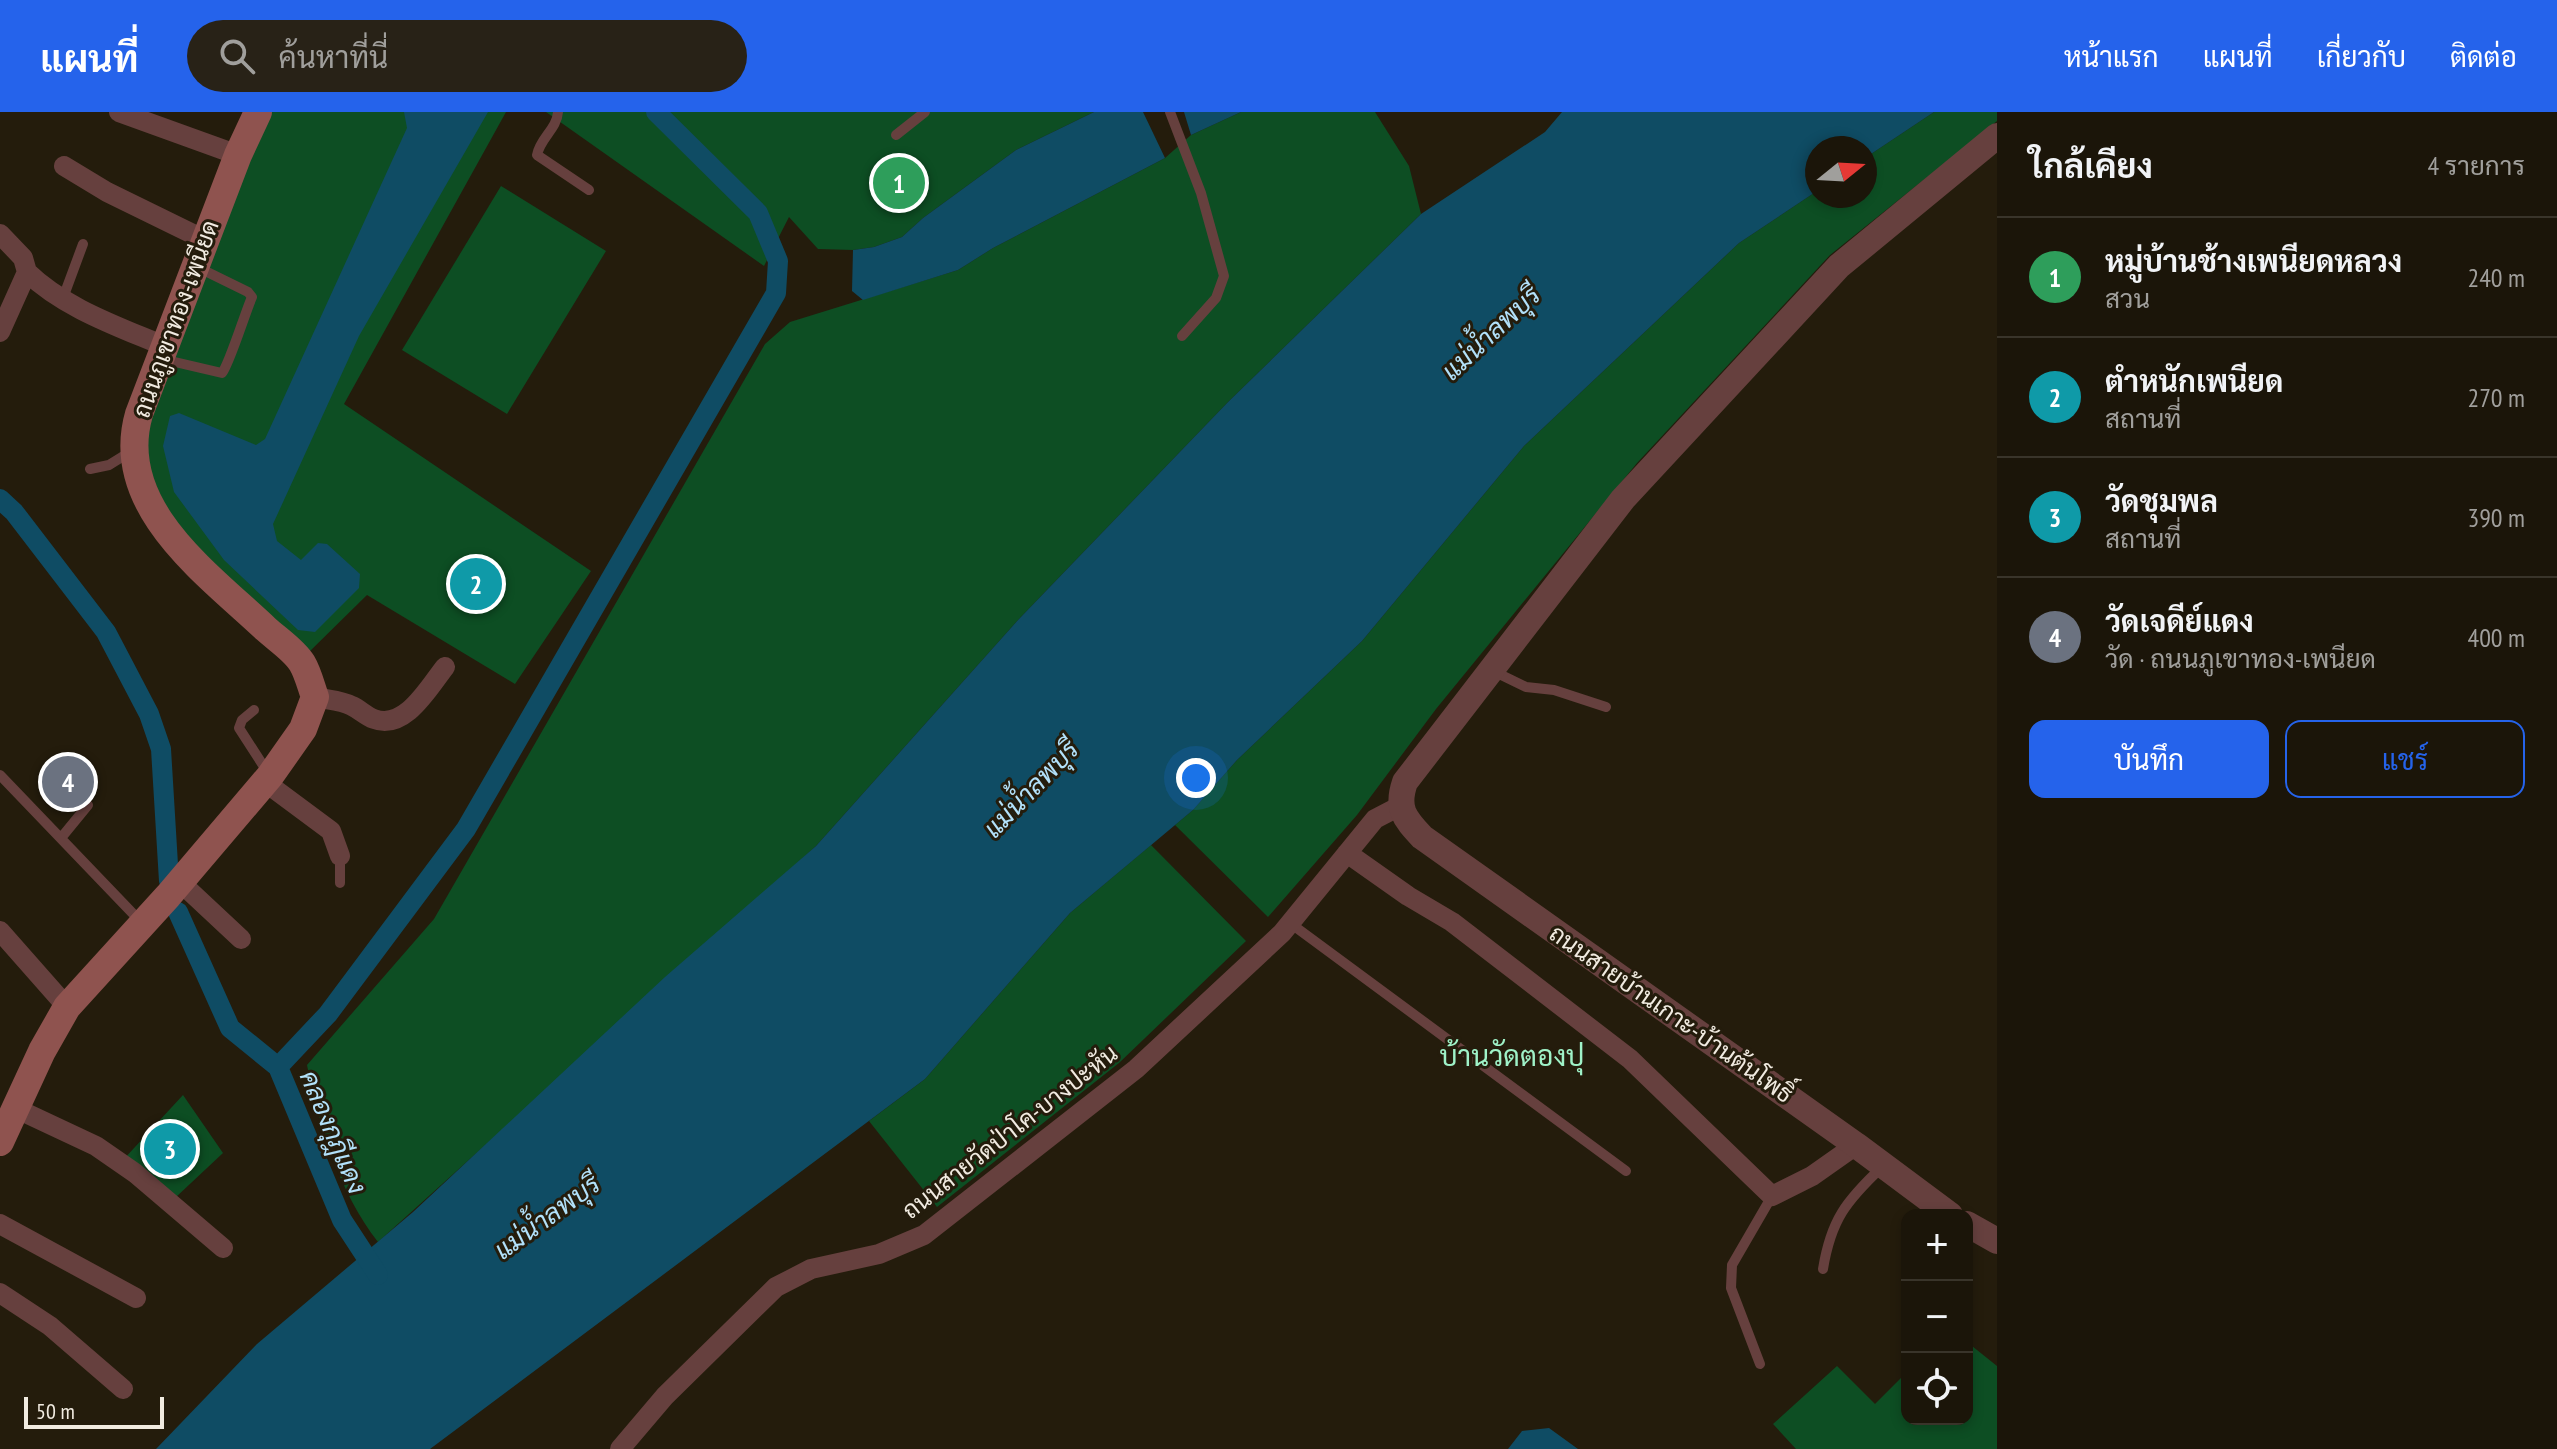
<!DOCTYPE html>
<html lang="th">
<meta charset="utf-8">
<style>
:root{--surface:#1b1509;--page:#282217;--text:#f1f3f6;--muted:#a09f9c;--line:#39342a;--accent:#2563eb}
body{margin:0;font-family:"PT Sans Narrow",Sarabun,sans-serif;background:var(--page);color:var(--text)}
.controls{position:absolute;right:24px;bottom:24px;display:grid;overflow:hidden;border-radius:16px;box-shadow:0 4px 12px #0003}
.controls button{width:72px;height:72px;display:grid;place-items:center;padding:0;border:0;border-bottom:2px solid var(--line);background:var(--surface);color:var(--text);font:40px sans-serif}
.compass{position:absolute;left:1805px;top:24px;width:72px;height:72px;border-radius:50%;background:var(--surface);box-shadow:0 4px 12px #0003;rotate:72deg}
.scale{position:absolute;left:24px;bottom:20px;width:140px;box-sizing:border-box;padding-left:8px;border:4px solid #f1ebe1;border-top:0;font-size:22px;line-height:28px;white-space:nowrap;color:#f1ebe1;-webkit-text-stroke:6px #241c0c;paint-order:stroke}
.you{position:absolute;left:1196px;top:666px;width:28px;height:28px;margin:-20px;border:6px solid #fff;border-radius:50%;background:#1a73e8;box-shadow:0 0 0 12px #1a73e833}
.badge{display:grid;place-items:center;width:52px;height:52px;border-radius:50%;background:var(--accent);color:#fff;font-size:26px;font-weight:700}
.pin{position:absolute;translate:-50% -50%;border:4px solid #fff;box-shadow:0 2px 8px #0006}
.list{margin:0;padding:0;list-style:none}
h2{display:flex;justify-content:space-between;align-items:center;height:104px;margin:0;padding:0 32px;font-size:34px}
h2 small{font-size:26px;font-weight:400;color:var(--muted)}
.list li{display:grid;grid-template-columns:52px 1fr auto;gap:24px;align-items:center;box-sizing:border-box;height:120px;padding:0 32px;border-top:2px solid var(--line)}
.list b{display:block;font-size:30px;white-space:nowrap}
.list p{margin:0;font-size:26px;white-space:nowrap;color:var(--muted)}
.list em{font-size:26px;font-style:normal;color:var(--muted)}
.actions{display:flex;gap:16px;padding:24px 32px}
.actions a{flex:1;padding:18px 0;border:2px solid var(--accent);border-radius:16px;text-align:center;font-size:28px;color:var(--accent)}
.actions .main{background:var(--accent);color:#fff}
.icon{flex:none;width:44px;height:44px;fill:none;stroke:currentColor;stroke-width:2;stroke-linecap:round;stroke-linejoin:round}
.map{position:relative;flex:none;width:1997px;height:1337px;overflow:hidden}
header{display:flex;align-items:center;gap:48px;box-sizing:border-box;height:112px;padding:0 40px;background:var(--accent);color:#fff}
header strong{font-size:38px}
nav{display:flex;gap:44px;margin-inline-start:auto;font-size:28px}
.search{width:560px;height:72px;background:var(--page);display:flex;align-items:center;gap:20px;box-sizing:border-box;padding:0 28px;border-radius:44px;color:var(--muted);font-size:30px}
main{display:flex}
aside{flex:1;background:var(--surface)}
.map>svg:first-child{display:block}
.green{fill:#0d4e23}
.water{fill:#0f4c64}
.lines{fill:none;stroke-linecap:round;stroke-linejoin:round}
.canal{stroke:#0f4c64;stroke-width:20}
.service{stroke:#66403e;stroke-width:10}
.minor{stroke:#66403e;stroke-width:20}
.tertiary{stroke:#66403e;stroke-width:26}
.secondary{stroke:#8f534f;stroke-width:28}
.labels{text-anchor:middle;stroke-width:6;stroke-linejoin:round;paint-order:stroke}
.street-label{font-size:24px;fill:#f1ebe1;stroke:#241c0c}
.water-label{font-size:26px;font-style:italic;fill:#b2e1fa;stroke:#241c0c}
.quarter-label{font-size:28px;fill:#9ff2c8;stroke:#241c0c}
</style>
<header>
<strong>แผนที่</strong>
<div class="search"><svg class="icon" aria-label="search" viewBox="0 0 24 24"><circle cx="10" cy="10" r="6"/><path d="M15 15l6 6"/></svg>ค้นหาที่นี่</div>
<nav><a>หน้าแรก</a><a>แผนที่</a><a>เกี่ยวกับ</a><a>ติดต่อ</a></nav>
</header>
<main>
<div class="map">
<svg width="1997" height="1337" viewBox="0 0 1997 1337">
<rect width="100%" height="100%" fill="#241c0c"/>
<path class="green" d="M270 0H506L344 292 591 459 515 572 367 483 307 542 191 436 159 393 146 357V319L174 235Z
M546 0H1094L1016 38 923 106 902 125 874 135 853 138 818 137 789 105 764 154Z
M1241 0H1375L1409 54 1421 102 1228 290 1018 508 816 734 378 1130C339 1080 319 1014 307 953L434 807 765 232 790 210 958 158 993 136 1165 46 1191 23Z
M1934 0H1997V9L1830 143 1637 351 1436 597 1357 703 1268 805 1175 713 1193 698 1237 648 1362 529 1524 334 1739 131 1817 79V84H1865V46Z
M501 74 606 139 507 302 402 238Z
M1151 733 1246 829 1119 951 937 1095 869 1009 925 967 1070 801Z
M183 983 223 1041 175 1086 123 1048Z
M1967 1230 1997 1254V1337H1796L1773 1312 1837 1254 1875 1292 1907 1260V1307H1967Z"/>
<path class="water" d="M404 0H488L359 224 273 412 277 429 301 448 318 431 327 432 360 462 359 476 315 520 298 518 224 448 174 380 163 334 170 304 179 301 256 333 265 327 407 16Z
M1094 0H1143L1165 46 993 136 958 158 863 188 852 179 853 138 874 135 902 125 923 106 1016 38Z
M1184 0H1241L1191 23Z
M1562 0H1934L1865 46V36H1817V79L1739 131 1524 334 1362 529 1237 648 1193 698 1070 801 925 967 430 1337H156L257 1232 413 1100 665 865 816 734 1018 508 1228 290 1421 102 1545 20Z
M1549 1316 1578 1337H1508L1522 1319Z"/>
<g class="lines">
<path class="canal" d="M0 387 14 400 106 520 149 602 161 637 169 769
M178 800 230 916 278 955 342 1108 378 1163
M278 955 328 902 466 717 776 181 778 149 758 101 656 0"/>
<path class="service" d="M558 0C557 17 540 26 537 43L589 78
M1170 0 1201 81 1224 164 1216 186 1182 224
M896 23 925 0
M63 186 83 132
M162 247 222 261C229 253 245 201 252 185L248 180 197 155
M90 357 109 353 130 340
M1493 559 1526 575 1554 578 1606 595
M254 598 242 608 239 616 268 661
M0 663 140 809
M61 726 88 693
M340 744V771
M1290 811 1626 1059
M1823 1157C1831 1108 1846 1089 1882 1055
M1760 1252 1731 1176 1732 1153 1772 1084"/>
<path class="minor" d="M119 0 238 43
M64 54 107 80 205 128
M0 122 23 146 27 160 0 220
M27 160C64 196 117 214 164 234
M315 585C327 588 341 588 352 594 359 597 366 604 374 607 405 619 429 575 445 555
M265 670 331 719 340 744
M1347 741 1408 784 1452 810 1630 947 1772 1084 1812 1064 1856 1033
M180 770 241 827
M0 819 67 895
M15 996 96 1034 135 1061 223 1136
M0 1112 136 1186
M0 1181 50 1214 123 1277
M620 1337 665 1284 776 1175 811 1157 879 1142 924 1123 1136 957 1282 821 1375 707 1400 694"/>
<path class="tertiary" d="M1950 1103 1856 1033 1422 725C1404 706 1396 696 1405 670L1623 387 1839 154 1997 24
M1967 1112 1997 1129"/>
<path class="secondary" d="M0 1030 42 939 67 895 168 784 270 664 303 617 315 585C311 574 308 561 302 551 294 538 277 527 266 517 208 462 112 395 139 302L238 43 258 0"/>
</g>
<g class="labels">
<g class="street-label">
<text transform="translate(176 207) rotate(-70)" y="8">ถนนภูเขาทอง-เพนียด</text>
<text transform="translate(1671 902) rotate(35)" y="8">ถนนสายบ้านเกาะ-บ้านต้นโพธิ์</text>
<text transform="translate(1010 1020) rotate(-38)" y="8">ถนนสายวัดป่าโค-บางปะหัน</text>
</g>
<g class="water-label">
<text transform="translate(1491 221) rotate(-43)" y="9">แม่น้ำลพบุรี</text>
<text transform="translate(1031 677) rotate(-46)" y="9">แม่น้ำลพบุรี</text>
<text transform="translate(333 1020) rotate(67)" y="9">คลองกุฎีแดง</text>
<text transform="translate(547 1105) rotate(-36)" y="9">แม่น้ำลพบุรี</text>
</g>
<g class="quarter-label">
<text x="1512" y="954">บ้านวัดตองปุ</text>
</g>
</g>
</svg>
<div class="controls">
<button>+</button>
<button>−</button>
<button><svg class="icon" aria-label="locate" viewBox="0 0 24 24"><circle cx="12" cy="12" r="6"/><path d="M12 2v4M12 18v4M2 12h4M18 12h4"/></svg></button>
</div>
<svg class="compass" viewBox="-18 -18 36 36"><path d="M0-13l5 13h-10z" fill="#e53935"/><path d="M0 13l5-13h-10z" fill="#a09f9c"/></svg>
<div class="scale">50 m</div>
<div class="you"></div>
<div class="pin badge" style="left:899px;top:71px;background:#2e9e5b">1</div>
<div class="pin badge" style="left:476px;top:472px;background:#0f9aa8">2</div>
<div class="pin badge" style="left:170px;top:1037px;background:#0f9aa8">3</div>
<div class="pin badge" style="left:68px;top:670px;background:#6b7280">4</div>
</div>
<aside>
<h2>ใกล้เคียง<small>4 รายการ</small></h2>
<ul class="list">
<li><span class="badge" style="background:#2e9e5b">1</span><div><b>หมู่บ้านช้างเพนียดหลวง</b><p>สวน</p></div><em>240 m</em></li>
<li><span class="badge" style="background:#0f9aa8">2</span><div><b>ตำหนักเพนียด</b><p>สถานที่</p></div><em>270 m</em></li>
<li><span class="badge" style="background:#0f9aa8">3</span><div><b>วัดชุมพล</b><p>สถานที่</p></div><em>390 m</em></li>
<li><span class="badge" style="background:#6b7280">4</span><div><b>วัดเจดีย์แดง</b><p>วัด · ถนนภูเขาทอง-เพนียด</p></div><em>400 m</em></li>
</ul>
<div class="actions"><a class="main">บันทึก</a><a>แชร์</a></div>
</aside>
</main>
